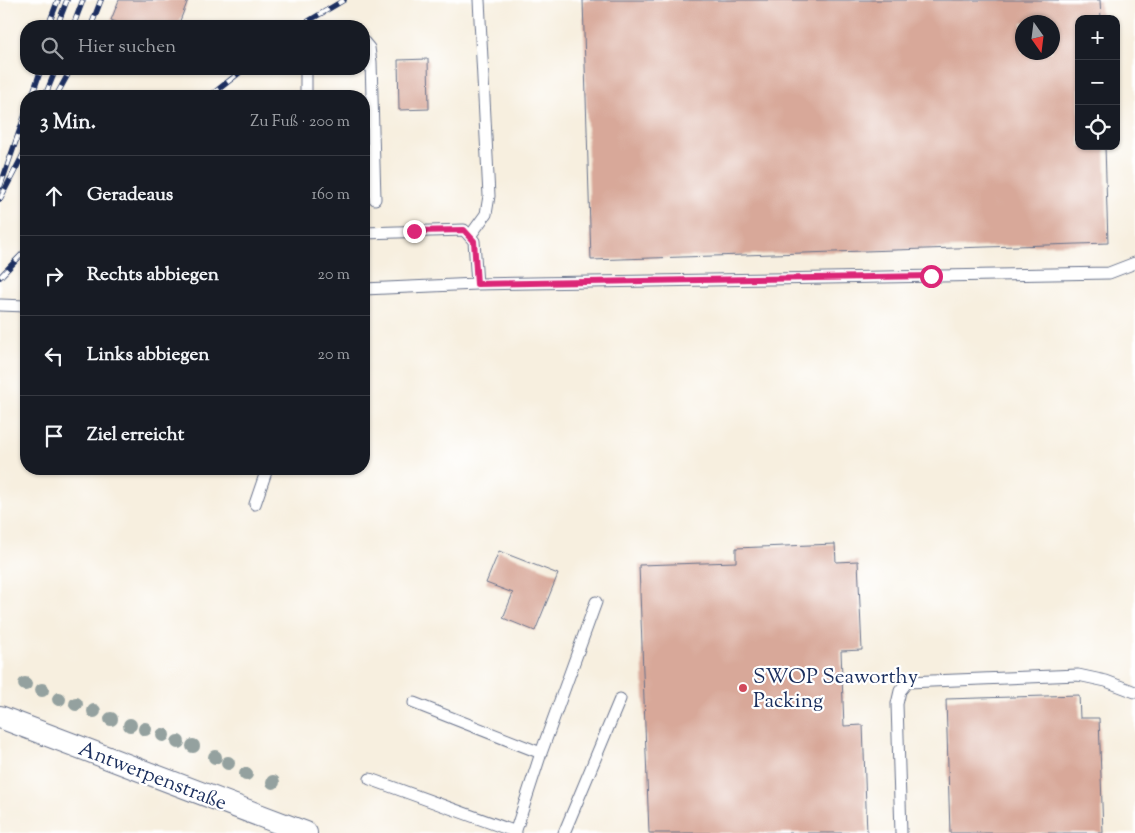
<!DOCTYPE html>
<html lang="de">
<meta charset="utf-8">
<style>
:root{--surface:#171b24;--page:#20242c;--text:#f1f3f6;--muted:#9ea1a6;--line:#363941}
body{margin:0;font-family:"Sorts Mill Goudy",serif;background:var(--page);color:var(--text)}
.controls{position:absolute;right:15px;top:15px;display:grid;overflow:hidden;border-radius:10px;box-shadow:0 1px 4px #0004}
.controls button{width:45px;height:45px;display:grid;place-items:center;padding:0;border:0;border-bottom:1px solid var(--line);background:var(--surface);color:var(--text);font:25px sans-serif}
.compass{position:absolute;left:1015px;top:15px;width:45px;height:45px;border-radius:50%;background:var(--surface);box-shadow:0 1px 4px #0004;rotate:166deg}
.stop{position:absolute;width:15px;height:15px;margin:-11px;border:4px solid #db2777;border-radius:50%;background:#fff}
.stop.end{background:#db2777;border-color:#fff;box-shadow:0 1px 5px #0008}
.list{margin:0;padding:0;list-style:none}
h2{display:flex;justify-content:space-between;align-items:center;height:65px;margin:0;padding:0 20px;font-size:21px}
h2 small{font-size:16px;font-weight:400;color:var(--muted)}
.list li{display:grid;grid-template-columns:32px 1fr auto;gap:15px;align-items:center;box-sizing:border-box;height:80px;padding:0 20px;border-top:1px solid var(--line)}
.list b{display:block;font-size:19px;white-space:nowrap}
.list em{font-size:16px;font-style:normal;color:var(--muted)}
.icon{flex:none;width:28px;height:28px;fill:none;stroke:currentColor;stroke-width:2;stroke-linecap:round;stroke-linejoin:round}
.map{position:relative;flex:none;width:1135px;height:833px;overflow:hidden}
.search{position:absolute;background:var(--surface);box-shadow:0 1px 4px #0004;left:20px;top:20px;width:350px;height:55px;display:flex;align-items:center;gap:12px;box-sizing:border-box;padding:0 18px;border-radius:20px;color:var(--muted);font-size:19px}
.panel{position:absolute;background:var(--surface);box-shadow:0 1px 4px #0004;left:20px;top:90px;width:350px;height:385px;border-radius:20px}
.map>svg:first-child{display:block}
.building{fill:#d8a899;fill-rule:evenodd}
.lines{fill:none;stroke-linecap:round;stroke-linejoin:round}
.lane-casing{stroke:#68728b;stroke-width:13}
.street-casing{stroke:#68728b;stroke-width:24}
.lane{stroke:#fff;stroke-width:11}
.street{stroke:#fff;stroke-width:22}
.rail-casing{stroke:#1b2f5e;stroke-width:5.5}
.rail{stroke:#fff;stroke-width:4;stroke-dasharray:11;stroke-linecap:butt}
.tree{fill:#94a19f}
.route{stroke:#db2777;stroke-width:6}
.poi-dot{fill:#d1495b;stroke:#fff;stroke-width:2}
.labels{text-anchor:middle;stroke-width:4.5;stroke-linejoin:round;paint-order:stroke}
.poi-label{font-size:21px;fill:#1b2f5e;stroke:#fff;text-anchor:start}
.street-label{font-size:21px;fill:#1b2f5e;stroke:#fff}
</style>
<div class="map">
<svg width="1135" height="833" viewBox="0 0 1135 833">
<rect width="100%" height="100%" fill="#fff"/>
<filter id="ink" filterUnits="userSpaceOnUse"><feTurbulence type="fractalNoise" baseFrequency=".02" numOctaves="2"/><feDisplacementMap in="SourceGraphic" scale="10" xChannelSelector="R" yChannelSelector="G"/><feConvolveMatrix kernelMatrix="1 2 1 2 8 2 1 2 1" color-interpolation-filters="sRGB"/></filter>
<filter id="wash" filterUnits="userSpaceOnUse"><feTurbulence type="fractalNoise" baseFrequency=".0096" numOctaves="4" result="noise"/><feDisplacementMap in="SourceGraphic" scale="20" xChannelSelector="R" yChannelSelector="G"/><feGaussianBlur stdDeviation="1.12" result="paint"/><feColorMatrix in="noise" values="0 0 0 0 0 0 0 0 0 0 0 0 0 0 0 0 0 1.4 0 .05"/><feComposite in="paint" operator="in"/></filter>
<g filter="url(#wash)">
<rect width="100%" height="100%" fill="#f7efdf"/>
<g id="blocks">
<path class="building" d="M119 0H188L178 26H126L111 20Z
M583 0H1100L1101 19H1079V146H1105L1108 243 591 260ZM1022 22H1052V52H1022Z
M428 59 429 109 399 110 398 60Z
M835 544 836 562 858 561 862 650 841 651 844 726 863 725 867 833H649L639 565 736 562V548Z
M499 551 558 574 535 631 503 618 513 593 486 583Z
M1079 695 1080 718H1099L1103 833H950L946 699Z"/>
</g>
</g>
<g filter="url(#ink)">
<use href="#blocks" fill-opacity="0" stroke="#68728b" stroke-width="1"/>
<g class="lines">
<g class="lane-casing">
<path id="lane" d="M364 42 369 48 371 62 375 199
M306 69V96
M364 233 464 230 474 241 477 284
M470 236 486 214 489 196 479 0
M364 289 477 284 1109 273 1135 263
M0 305 26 306
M255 504 267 469
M414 703 541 753
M370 779 516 832
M515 833 541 753 596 602
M564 833 620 699
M901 833 897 704 900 691 907 682 1078 675 1106 681 1135 692"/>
</g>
<g class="street-casing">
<path id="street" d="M0 717 306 833"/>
</g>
<use href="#lane" class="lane"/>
<use href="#street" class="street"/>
<g class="rail-casing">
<path id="rail" d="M48 26 58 0
M57 26 67 0
M73 26 83 0
M91 26 101 0
M300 26 344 0
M32 96 41 69
M45 96 56 69
M56 96 71 69
M210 96 244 69
M0 187 26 112
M0 199 26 149
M0 277 26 250"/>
</g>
<use href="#rail" class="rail"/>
</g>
<g class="tree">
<circle cx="25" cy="684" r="7"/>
<circle cx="42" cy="690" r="7"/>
<circle cx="59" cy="699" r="7"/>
<circle cx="76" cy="704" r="7"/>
<circle cx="94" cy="711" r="7"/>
<circle cx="111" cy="719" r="7"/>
<circle cx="130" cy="725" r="7"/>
<circle cx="145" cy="729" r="7"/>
<circle cx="163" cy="735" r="7"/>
<circle cx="178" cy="742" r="7"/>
<circle cx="193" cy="746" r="7"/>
<circle cx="215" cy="757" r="7"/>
<circle cx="228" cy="763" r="7"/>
<circle cx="246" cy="774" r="7"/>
<circle cx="273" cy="782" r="7"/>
</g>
</g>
<g class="lines" filter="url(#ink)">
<path class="route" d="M414 231 464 230 474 241 477 284 931 276"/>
</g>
<circle class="poi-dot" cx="743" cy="688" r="5"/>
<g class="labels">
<g class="poi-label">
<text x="753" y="683">SWOP Seaworthy<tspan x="753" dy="24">Packing</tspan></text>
</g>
<g class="street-label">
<text transform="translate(153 775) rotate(21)" y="7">Antwerpenstraße</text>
</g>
</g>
</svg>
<div class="controls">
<button>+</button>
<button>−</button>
<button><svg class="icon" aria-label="locate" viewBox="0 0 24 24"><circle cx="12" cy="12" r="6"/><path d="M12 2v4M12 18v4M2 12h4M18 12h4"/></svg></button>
</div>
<svg class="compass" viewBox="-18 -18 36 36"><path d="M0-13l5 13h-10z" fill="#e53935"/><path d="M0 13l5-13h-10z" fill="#9ea1a6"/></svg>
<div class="stop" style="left:931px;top:276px"></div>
<div class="stop end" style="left:414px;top:231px"></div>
<div class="search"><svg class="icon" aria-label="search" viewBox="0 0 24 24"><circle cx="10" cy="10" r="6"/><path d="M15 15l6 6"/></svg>Hier suchen</div>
<section class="panel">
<h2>3 Min.<small>Zu Fuß · 200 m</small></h2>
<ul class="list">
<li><svg class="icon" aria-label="ahead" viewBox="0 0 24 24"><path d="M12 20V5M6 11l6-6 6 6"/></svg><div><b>Geradeaus</b></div><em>160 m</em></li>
<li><svg class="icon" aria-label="right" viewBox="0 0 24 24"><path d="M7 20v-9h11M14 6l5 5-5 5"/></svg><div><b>Rechts abbiegen</b></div><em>20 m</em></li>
<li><svg class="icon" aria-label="left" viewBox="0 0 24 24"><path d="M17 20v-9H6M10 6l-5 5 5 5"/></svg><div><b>Links abbiegen</b></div><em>20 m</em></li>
<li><svg class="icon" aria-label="arrive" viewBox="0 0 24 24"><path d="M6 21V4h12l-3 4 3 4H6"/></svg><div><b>Ziel erreicht</b></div></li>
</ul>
</section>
</div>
